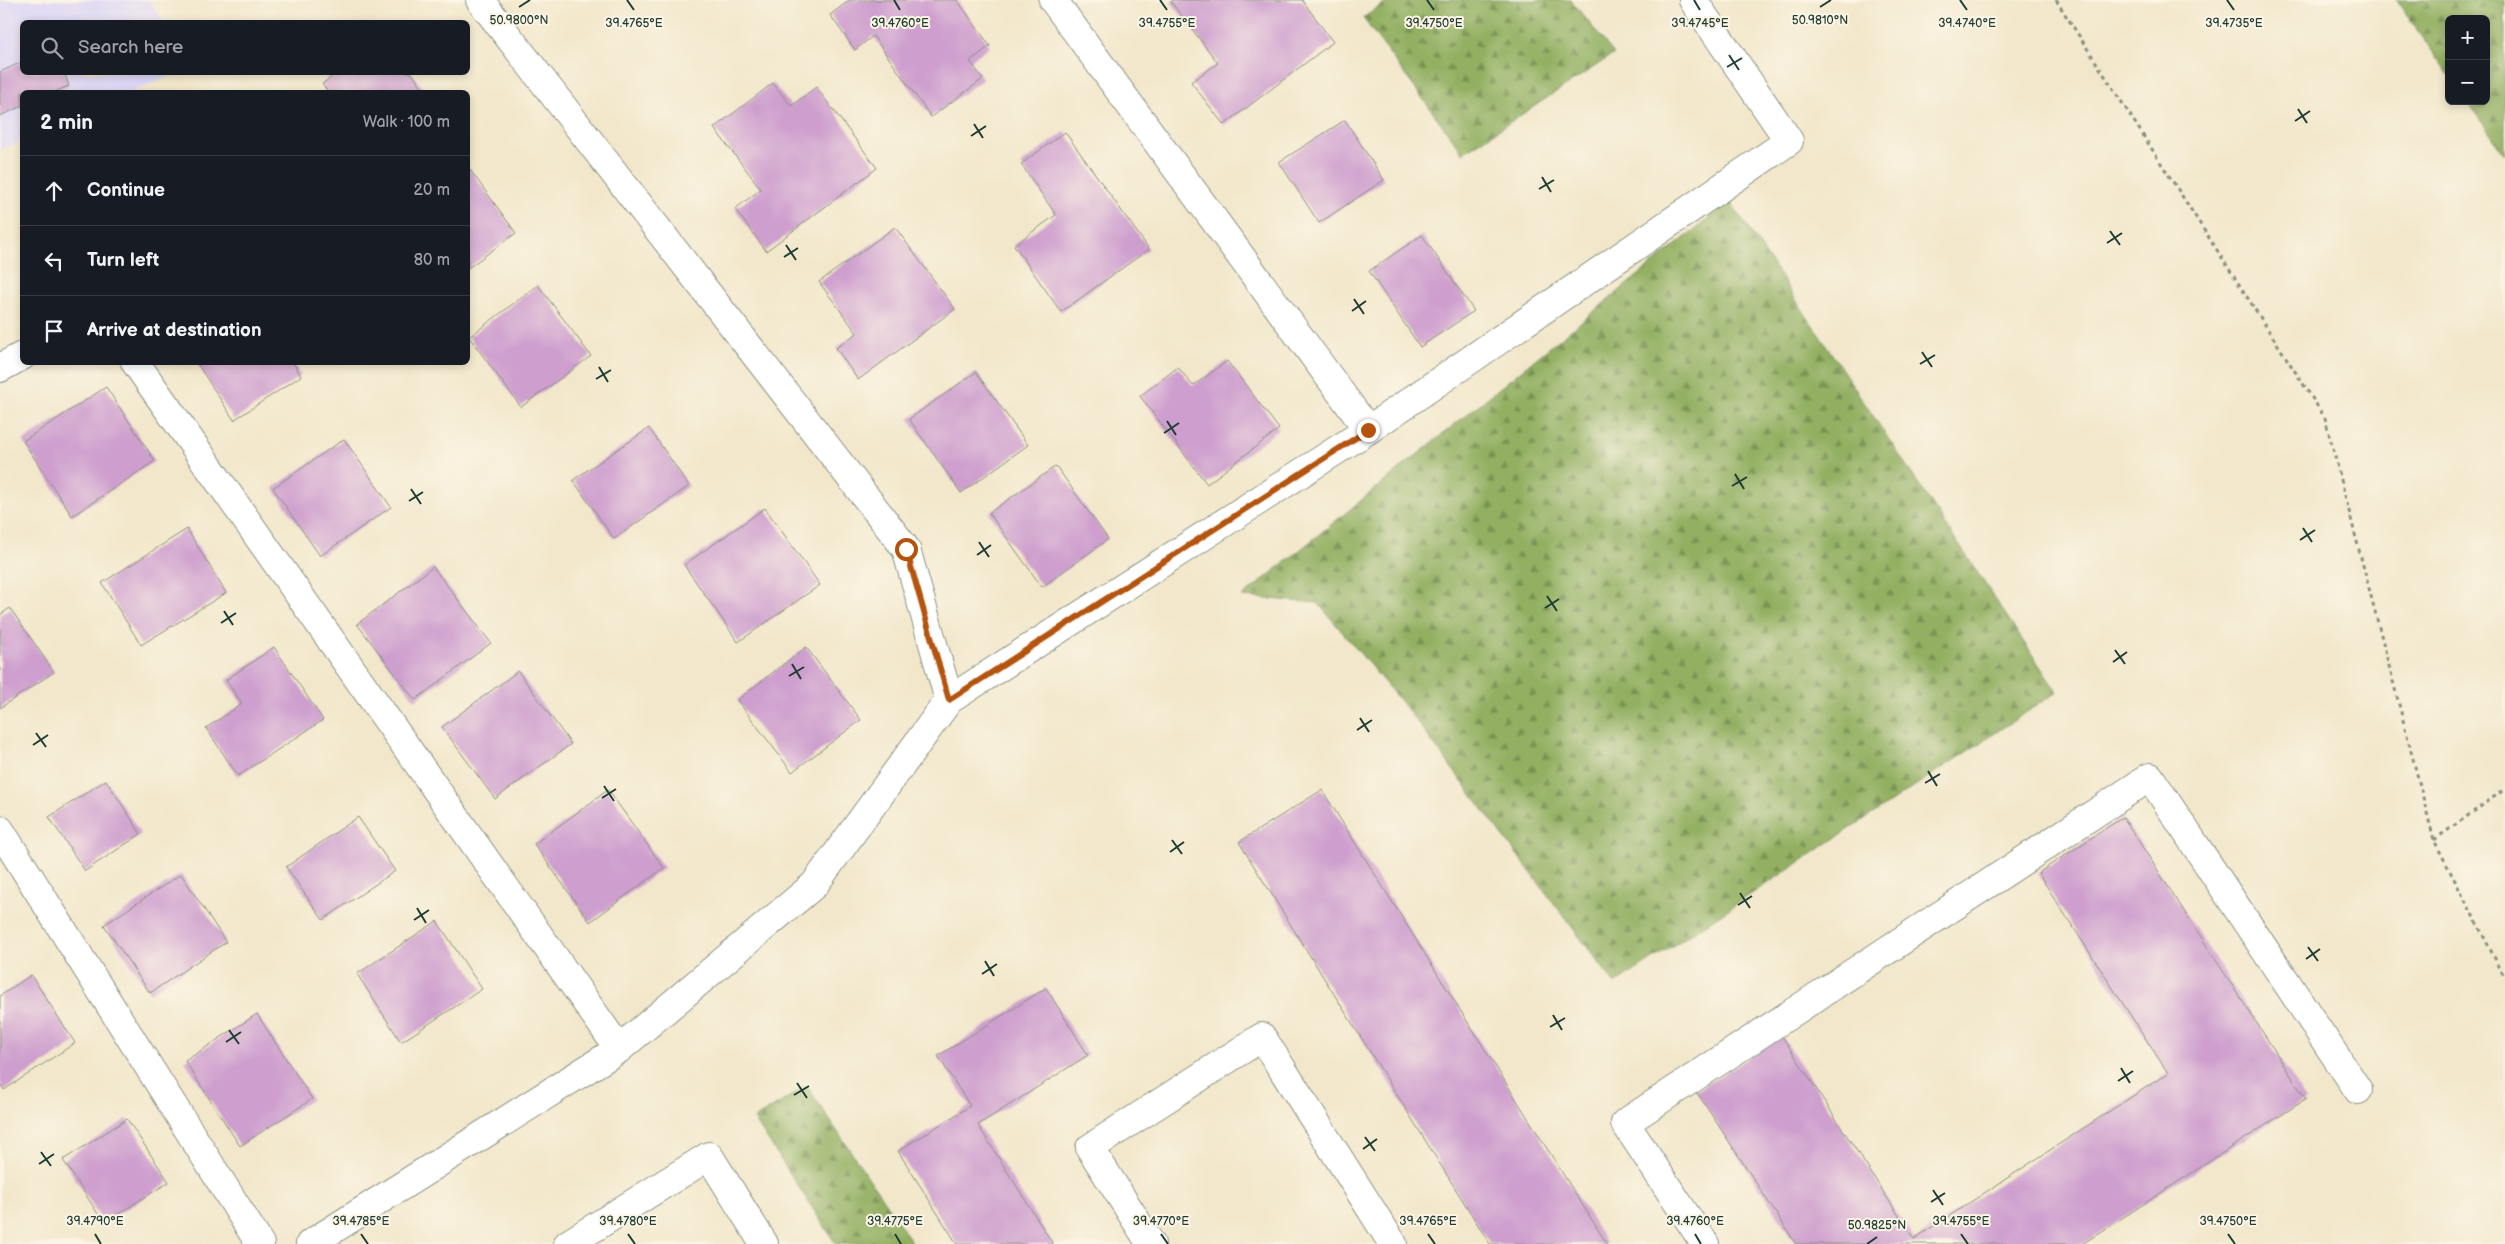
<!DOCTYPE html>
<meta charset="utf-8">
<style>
:root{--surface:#171b24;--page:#242831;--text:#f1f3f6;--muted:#9ea1a6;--line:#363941}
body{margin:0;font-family:"Balsamiq Sans",sans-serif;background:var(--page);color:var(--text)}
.controls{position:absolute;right:15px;top:15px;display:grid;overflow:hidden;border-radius:8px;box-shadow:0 2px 8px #0003}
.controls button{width:45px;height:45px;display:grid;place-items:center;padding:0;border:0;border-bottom:1px solid var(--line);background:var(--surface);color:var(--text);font:25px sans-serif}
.stop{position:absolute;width:15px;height:15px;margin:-11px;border:4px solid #b45309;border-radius:50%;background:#fff}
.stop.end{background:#b45309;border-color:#fff;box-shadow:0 1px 5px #0008}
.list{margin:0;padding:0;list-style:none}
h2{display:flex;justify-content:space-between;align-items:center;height:65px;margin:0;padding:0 20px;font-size:21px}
h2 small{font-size:16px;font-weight:400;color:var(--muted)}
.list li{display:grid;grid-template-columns:32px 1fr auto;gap:15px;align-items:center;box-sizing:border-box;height:70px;padding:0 20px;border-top:1px solid var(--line)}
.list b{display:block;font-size:19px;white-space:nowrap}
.list em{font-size:16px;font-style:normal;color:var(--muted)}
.icon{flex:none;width:28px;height:28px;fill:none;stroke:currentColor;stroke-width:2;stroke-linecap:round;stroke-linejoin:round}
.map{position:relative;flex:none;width:2505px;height:1244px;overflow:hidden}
.search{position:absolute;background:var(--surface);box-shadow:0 2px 8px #0003;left:20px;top:20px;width:450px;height:55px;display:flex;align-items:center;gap:12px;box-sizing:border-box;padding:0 18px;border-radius:8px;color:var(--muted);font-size:19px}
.panel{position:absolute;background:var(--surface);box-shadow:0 2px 8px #0003;left:20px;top:90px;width:450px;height:275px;border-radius:8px}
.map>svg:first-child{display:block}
.built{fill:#dcd6f6}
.forest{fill:url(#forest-firs);stroke:#59764b}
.building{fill:#cd9ece}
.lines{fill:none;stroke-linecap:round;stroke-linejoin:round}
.minor-casing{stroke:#889280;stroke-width:30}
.path{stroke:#889280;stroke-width:3;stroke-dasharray:4 4;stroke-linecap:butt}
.minor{stroke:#fff;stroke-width:28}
.route{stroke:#b45309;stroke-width:6}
.ticks{fill:none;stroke:#1f3d34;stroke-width:2}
.ticks-label{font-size:12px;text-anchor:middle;fill:#1f3d34;stroke:#fcf5e5;stroke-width:4;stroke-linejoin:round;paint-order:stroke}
</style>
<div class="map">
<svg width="2505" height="1244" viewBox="0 0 2505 1244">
<defs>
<pattern id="forest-firs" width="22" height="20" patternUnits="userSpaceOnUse" patternTransform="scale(1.25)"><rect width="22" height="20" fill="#93b062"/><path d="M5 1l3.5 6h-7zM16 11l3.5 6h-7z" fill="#779052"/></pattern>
</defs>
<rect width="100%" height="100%" fill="#fcf5e5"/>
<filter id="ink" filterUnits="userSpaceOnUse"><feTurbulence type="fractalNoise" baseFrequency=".02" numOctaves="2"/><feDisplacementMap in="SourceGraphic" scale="10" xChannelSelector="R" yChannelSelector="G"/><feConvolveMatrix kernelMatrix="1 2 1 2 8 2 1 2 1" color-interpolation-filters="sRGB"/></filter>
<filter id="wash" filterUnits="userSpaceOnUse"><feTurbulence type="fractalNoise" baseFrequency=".0096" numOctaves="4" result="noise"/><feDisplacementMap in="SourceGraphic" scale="20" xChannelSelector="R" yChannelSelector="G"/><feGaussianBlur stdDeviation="1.12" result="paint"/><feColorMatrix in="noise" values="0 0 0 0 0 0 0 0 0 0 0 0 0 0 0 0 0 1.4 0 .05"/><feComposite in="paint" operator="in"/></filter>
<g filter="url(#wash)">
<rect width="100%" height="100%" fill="#f2e7cb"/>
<path class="built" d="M0 0H149L164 22H22V72L176 73 131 92H22V141L0 150Z"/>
<path class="forest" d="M1389 0H1571L1614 54 1463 153 1363 18Z
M2396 0H2505V155L2467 101H2486V19H2449V75Z
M1730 201 2057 692 1615 984 1411 714 1318 603 1242 597Z
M807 1086 913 1244H836L754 1119Z"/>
<g id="blocks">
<path class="building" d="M850 0H957L990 46 970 61 983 79 931 117 873 36 855 50 830 15Z
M1173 0H1302L1333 42 1224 125 1191 82 1218 63 1171 2Z
M22 62V72H64L69 86 54 92H22V106L0 116V72Z
M338 72H411L426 92H328L322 84Z
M773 83 791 106 816 87 877 168 766 251 735 209 761 189 714 128Z
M1345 120 1384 180 1319 223 1279 162Z
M1065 132 1149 249 1061 312 1014 245 1056 215 1021 164Z
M468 167 516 233 468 268Z
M895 227 955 309 858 380 836 348 857 333 819 282Z
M1422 235 1474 311 1420 347 1369 271Z
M538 285 591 356 521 407 469 337Z
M1227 361 1279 429 1207 484 1140 396 1178 367 1193 386Z
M196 362H293L301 376 234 420Z
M976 372 1028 445 961 493 909 419Z
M106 387 155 461 72 516 23 441Z
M649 428 689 486 614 539 573 480Z
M344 439 391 507 320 556 273 488Z
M1056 466 1108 539 1042 587 989 513Z
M765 508 820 585 738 642 684 565Z
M187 529 226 593 141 645 102 583Z
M433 567 491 643 415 700 357 624Z
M10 608 54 672 0 708V615Z
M274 647 323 720 238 776 206 728 242 704 226 680Z
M806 647 861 720 792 772 737 700Z
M518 671 571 744 495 799 442 727Z
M106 780 141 834 85 871 49 817Z
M608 790 664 868 590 922 534 844Z
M1322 790 1607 1244H1490L1239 842Z
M358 817 395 871 323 920 286 867Z
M2123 817 2306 1099 2082 1244H1796L1696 1091 1782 1036 1914 1239 2168 1073 2038 873Z
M181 874 226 942 150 993 104 925Z
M437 921 482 989 401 1042 357 974Z
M31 975 75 1043 4 1090 0 1083V996Z
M1046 988 1088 1055 978 1125 1053 1244H957L898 1151 970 1106 938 1056Z
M257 1014 312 1099 240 1146 185 1061Z
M127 1119 169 1182 104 1223 63 1160Z"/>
</g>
</g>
<g filter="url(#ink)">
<use href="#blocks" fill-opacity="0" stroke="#889280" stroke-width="1"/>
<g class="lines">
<g class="minor-casing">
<path id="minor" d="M480 0 906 549 949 700
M1053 0 1368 430
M135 362 619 1049
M0 368 22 356
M0 830 260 1244
M310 1244 619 1049 814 885 949 700 1368 430 1789 141 1693 0
M568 1244 709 1156 764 1244
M1151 1244 1090 1148 1262 1037 1393 1244
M1705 1244 1625 1123 2150 777 2358 1090"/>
</g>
<path class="path" d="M2056 0 2325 418 2434 840 2505 978
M2434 840 2505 789"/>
<use href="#minor" class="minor"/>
</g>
</g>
<g class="lines" filter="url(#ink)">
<path class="route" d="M906 549 949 700 1368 430"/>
</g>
<path class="ticks" d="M627 0 634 10M894 0 900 10M1160 0 1167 10M1427 0 1434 10M1694 0 1700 10M1960 0 1967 10M2227 0 2234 10M519 7 530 0M1820 7 1831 0M1729 55 1739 70M1727 67 1742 58M2298 109 2307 123M2295 121 2310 111M974 124 983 138M971 136 986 126M1542 177 1551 192M1539 189 1554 180M2110 231 2120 245M2107 243 2122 233M786 245 796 260M784 257 798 248M1354 299 1364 314M1352 311 1366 301M1922 352 1932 367M1920 364 1935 355M599 367 608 382M596 379 611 370M1167 421 1176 435M1164 433 1179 423M1735 474 1744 489M1732 486 1747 477M411 489 421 504M409 501 423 492M2303 528 2312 542M2300 540 2315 530M979 542 989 557M977 555 991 545M1547 596 1557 611M1545 608 1559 599M224 611 233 625M221 623 236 613M2115 650 2125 664M2113 662 2127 652M792 664 801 679M789 676 804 667M1360 718 1369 732M1357 730 1372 720M36 733 46 747M33 745 48 735M1928 771 1937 786M1925 783 1940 774M604 786 614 801M602 798 616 789M1172 840 1182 854M1170 852 1184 842M1740 893 1750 908M1738 905 1752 896M417 908 426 923M414 920 429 910M2308 947 2318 961M2306 959 2320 949M985 961 994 976M982 974 997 964M1553 1015 1562 1030M1550 1027 1565 1018M229 1030 239 1044M226 1042 241 1032M2121 1068 2130 1083M2118 1081 2133 1071M797 1083 807 1098M794 1095 809 1086M1365 1137 1375 1151M1363 1149 1377 1139M41 1152 51 1166M39 1164 54 1154M1933 1190 1943 1205M1931 1202 1945 1193M95 1234 101 1244M361 1234 368 1244M628 1234 635 1244M895 1234 901 1244M1161 1234 1168 1244M1428 1234 1435 1244M1695 1234 1701 1244M1961 1234 1968 1244M2228 1234 2235 1244M1867 1244 1877 1237"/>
<g class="ticks-label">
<text x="519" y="24">50.9800°N</text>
<text x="1820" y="24">50.9810°N</text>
<text x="900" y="27">39.4760°E</text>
<text x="1167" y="27">39.4755°E</text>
<text x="1434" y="27">39.4750°E</text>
<text x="2234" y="27">39.4735°E</text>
<text x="634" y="27">39.4765°E</text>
<text x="1700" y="27">39.4745°E</text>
<text x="1967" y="27">39.4740°E</text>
<text x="95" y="1225">39.4790°E</text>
<text x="361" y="1225">39.4785°E</text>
<text x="628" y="1225">39.4780°E</text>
<text x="895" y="1225">39.4775°E</text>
<text x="1161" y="1225">39.4770°E</text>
<text x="1428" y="1225">39.4765°E</text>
<text x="1695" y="1225">39.4760°E</text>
<text x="1961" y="1225">39.4755°E</text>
<text x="2228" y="1225">39.4750°E</text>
<text x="1877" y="1229">50.9825°N</text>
</g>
</svg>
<div class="controls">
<button>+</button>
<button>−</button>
</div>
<div class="stop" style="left:906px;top:549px"></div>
<div class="stop end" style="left:1368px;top:430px"></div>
<div class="search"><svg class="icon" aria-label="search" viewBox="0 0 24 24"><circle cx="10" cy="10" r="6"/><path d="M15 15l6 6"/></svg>Search here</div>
<section class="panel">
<h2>2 min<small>Walk · 100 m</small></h2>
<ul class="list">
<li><svg class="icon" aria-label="ahead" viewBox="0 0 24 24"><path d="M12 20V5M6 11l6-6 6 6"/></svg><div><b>Continue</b></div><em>20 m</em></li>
<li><svg class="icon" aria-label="left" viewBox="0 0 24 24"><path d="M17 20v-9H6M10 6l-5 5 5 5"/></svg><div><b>Turn left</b></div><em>80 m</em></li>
<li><svg class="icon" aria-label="arrive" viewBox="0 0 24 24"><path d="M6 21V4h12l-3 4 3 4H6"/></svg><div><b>Arrive at destination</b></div></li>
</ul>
</section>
</div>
